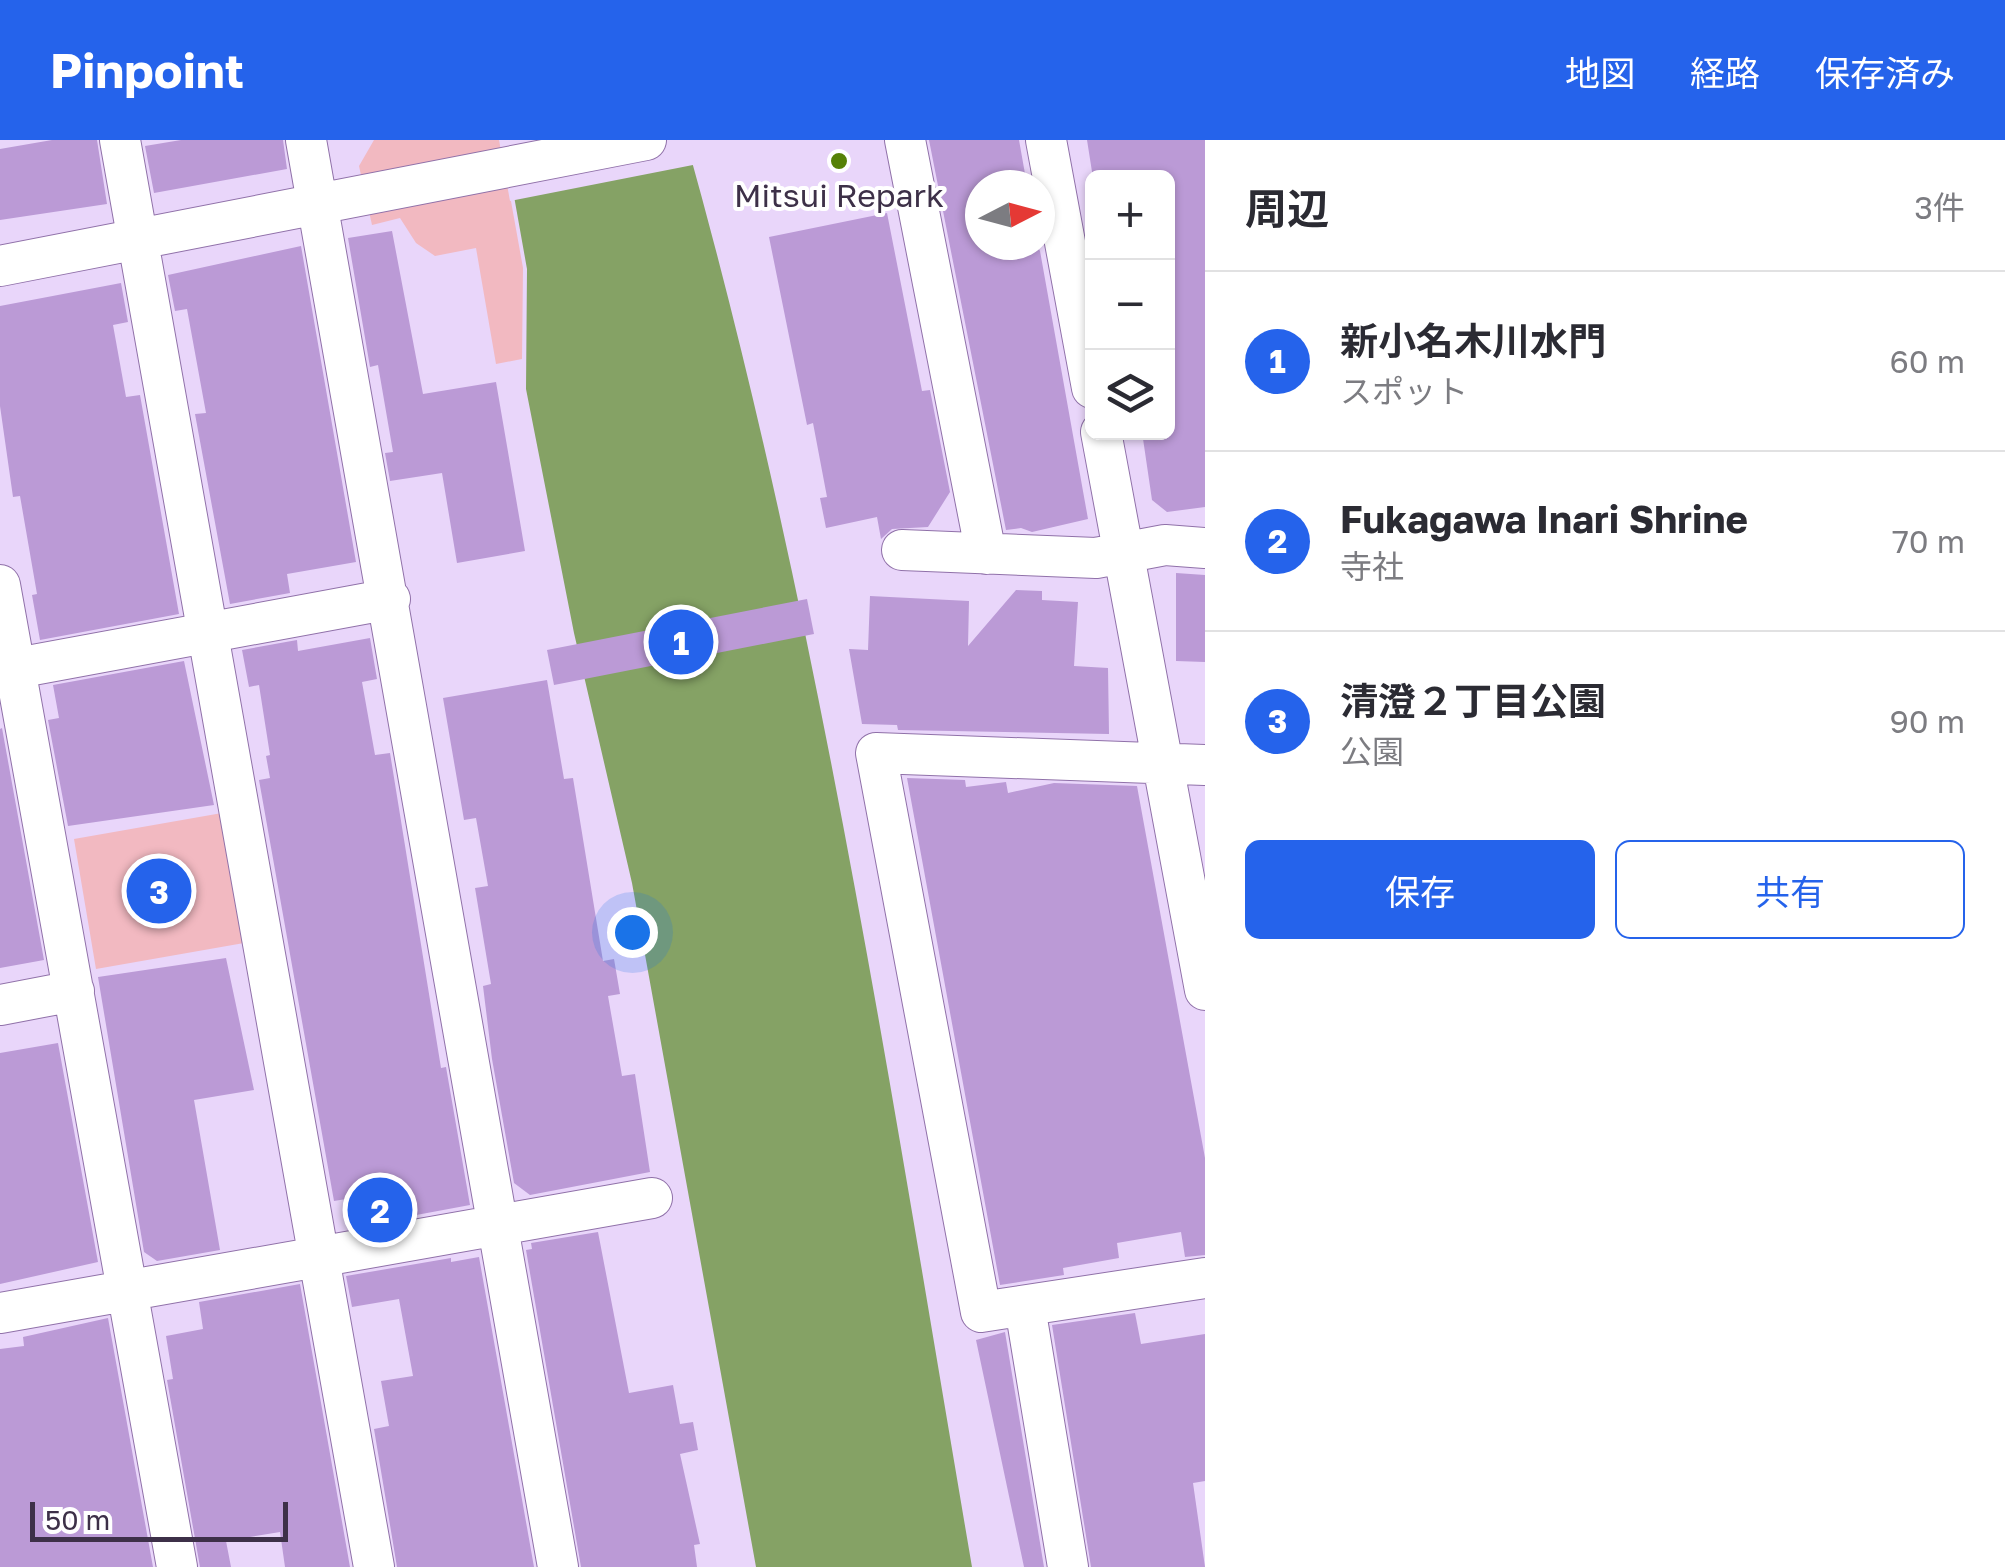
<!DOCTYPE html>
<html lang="ja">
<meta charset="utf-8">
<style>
:root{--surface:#fff;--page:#f2f2f3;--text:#2b2b33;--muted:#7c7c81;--line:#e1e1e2;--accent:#2563eb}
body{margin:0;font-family:"Golos Text","Noto Sans JP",sans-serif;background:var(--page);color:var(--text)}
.controls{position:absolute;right:30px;top:30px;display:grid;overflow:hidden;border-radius:15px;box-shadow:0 2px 8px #0004}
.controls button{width:90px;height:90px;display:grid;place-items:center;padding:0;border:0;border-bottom:2px solid var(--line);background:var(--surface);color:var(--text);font:50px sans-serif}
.compass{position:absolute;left:965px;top:30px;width:90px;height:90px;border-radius:50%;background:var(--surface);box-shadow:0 2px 8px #0004;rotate:84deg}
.scale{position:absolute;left:30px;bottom:25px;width:258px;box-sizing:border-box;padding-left:10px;border:5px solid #3d3048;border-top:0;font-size:28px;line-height:35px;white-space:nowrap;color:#3d3048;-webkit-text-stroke:8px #fff;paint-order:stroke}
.you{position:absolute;left:632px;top:792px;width:35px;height:35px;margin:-25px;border:8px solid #fff;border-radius:50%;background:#1a73e8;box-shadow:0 0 0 15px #1a73e833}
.badge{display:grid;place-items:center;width:65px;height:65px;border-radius:50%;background:var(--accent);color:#fff;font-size:32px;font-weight:700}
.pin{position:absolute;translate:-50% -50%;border:5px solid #fff;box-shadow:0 2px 10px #0006}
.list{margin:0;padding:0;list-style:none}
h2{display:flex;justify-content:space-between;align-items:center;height:130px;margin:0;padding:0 40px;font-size:42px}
h2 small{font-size:32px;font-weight:400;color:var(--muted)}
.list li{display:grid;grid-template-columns:65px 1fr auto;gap:30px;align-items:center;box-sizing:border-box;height:180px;padding:0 40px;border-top:2px solid var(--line)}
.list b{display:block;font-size:38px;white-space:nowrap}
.list p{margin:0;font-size:32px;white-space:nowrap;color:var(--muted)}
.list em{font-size:32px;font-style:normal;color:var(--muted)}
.actions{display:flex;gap:20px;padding:30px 40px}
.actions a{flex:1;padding:22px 0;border:2px solid var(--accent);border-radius:15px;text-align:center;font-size:35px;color:var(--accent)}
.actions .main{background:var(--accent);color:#fff}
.icon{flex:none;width:55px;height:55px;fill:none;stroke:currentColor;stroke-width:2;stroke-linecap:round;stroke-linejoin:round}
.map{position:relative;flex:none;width:1205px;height:1427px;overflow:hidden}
header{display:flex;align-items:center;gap:60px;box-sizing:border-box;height:140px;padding:0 50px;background:var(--accent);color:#fff}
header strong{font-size:48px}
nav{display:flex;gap:55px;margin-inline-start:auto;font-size:35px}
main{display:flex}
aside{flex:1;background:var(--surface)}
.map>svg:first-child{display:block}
.green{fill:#f2b9c1}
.water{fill:#85a265}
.pier{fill:#e9d6fa}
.building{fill:#bb9ad6}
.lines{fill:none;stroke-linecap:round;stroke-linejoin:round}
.minor-casing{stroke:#9071a9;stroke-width:42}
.minor{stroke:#fff;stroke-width:40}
.poi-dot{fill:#568107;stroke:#fff;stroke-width:4}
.labels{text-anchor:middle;stroke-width:8;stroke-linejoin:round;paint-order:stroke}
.poi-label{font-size:32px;fill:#3d3048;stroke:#fff}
</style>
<header>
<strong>Pinpoint</strong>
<nav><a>地図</a><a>経路</a><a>保存済み</a></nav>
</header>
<main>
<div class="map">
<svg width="1205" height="1427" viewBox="0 0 1205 1427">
<rect width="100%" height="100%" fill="#e9d6fa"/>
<path class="green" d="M374 0H500L523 128 522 219 496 224 476 108 435 116 416 103 400 78 372 85 359 26Z
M222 673 244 803 96 829 74 699Z"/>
<path class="water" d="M504 0H686C818 470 890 947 972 1427H756L632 743 574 493 526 249 527 129Z"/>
<path class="pier" d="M499 0H691L698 24 510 61Z"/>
<path class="building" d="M52 0H97L107 64 0 80V9Z
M181 0H283L287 29 154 53 145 6Z
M929 0H1019L1027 45H980V105H1037L1040 111 1088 379 1032 392 1021 388 1006 390Z
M1087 0H1205V367L1167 372 1152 360 1142 292H1168V127L1172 126 1168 38H1093Z
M887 73 922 251 930 250 950 352 928 387 892 389 881 399 877 377 826 388 820 358 827 357 813 283 807 285 769 97Z
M392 91 423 254 496 242 525 411 457 423 442 333 390 341 385 313 393 312 378 225 370 227 348 98Z
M301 106 356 422 287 434 290 453 230 464 195 274 206 273 187 169 175 171 168 135Z
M121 143 128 182 113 185 126 257 140 255 179 474 40 500 32 455 37 454 20 356 13 357 0 266V166Z
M1176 433 1205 435V522L1176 521Z
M1016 450 1042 451V460L1078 462 1074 526 1108 528 1109 594 898 590 897 585 862 584 849 509 868 510 870 456 969 461 968 506Z
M807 459 814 494 554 545 547 510Z
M370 498 377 539 362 542 375 615 390 613 441 928 446 927 470 1065 368 1084 364 1056 334 1061 259 640 270 638 266 616 270 615 259 545 249 547 242 510 297 500 298 511Z
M184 521 214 665 68 686 48 580 59 578 53 545Z
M547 540 564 639 573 638 603 821 614 819 620 854 608 856 622 936 635 934 650 1032 530 1055 514 1043 492 919 483 846 491 844 475 748 488 746 476 678 464 680 443 558Z
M2 588 44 820 0 828V589Z
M907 638 965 640 966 647 1006 642 1008 653 1054 643 1137 646 1205 1018V1115L1185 1117 1181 1092 1117 1103 1119 1118 1063 1128 1064 1135 1000 1145Z
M226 818 254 950 194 960 220 1110 157 1121 144 1112 98 837Z
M58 903 98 1122 0 1144V913Z
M598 1092 629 1253 673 1245 680 1284 693 1282 698 1310 680 1314 700 1404 694 1405 697 1427H581L526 1110 532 1109 531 1103Z
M479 1117 534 1427H397L374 1289 389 1286 381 1241 413 1236 399 1159 352 1167 346 1136 451 1118V1122Z
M300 1144 350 1427H285L280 1392 226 1401 231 1427H200L167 1240 173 1239 166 1196 203 1189 199 1162Z
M1135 1173 1141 1204 1205 1194V1341L1193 1343 1205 1427H1091L1052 1185Z
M108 1178 153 1427H0V1209L24 1206 23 1197Z
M1005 1192 1044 1427H1024L976 1200Z"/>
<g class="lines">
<g class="minor-casing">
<path id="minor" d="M120 0 374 1427
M306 0 558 1427
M905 0 986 414
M1046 0 1092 248
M0 126 646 0
M1101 292 1205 850
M902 410 1096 418 1165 405 1205 408
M0 445 177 1427
M0 531 390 459
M1205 625 876 613 981 1172 1205 1138
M0 865 74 851
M1025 1167 1068 1427
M0 1173 652 1058"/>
</g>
<use href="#minor" class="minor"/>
</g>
<circle class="poi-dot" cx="839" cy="21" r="10"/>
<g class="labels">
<g class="poi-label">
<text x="839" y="67">Mitsui Repark</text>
</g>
</g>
</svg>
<div class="controls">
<button>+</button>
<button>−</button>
<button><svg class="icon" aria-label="layers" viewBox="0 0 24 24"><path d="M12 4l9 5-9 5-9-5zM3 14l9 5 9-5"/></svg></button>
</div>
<svg class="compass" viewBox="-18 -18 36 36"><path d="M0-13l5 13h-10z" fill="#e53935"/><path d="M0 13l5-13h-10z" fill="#7c7c81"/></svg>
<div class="scale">50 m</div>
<div class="you"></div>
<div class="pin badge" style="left:681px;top:502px">1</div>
<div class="pin badge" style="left:380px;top:1070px">2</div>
<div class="pin badge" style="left:159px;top:751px">3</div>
</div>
<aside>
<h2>周辺<small>3件</small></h2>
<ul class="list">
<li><span class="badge">1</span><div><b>新小名木川水門</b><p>スポット</p></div><em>60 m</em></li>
<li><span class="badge">2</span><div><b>Fukagawa Inari Shrine</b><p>寺社</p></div><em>70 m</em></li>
<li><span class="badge">3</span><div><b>清澄２丁目公園</b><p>公園</p></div><em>90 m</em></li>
</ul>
<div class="actions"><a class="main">保存</a><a>共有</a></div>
</aside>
</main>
